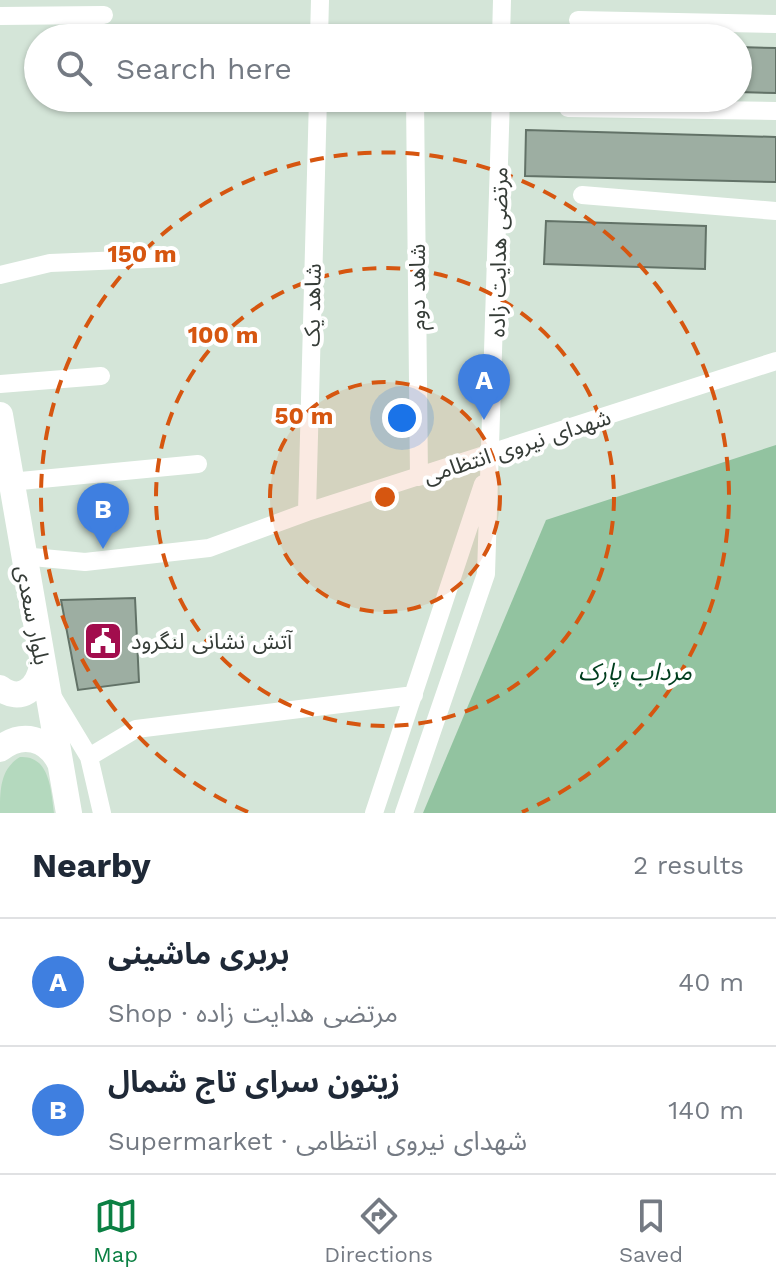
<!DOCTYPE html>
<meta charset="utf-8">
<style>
:root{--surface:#fff;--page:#f6f6f7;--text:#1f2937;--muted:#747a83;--line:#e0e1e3;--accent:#0b8043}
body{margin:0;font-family:"Work Sans","Noto Sans Arabic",sans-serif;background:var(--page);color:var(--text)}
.you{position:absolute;left:402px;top:418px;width:28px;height:28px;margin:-20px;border:6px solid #fff;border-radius:50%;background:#1a73e8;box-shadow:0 0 0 12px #1a73e833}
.badge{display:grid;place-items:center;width:52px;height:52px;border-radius:50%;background:var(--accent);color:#fff;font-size:26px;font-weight:700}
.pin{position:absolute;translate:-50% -66px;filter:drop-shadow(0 2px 4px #0008)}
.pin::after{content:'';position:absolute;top:42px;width:28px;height:24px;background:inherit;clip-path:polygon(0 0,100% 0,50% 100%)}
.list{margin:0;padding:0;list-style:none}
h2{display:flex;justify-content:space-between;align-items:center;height:104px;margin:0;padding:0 32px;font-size:34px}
h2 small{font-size:26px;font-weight:400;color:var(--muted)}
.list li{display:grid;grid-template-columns:52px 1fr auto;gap:24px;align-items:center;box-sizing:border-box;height:128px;padding:0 32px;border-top:2px solid var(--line)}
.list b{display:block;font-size:30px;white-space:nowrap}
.list p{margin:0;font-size:26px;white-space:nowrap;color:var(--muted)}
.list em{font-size:26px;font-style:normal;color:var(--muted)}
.icon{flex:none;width:44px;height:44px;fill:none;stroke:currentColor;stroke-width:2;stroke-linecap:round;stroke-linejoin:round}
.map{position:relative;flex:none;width:776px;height:813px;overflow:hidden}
.search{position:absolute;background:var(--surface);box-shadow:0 2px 6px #0004;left:24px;right:24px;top:24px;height:88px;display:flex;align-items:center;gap:20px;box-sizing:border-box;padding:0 28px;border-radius:44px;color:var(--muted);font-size:30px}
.sheet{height:360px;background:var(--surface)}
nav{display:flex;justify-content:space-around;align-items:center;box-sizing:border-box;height:112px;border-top:2px solid var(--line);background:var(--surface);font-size:22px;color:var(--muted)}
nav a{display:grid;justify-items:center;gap:4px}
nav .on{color:var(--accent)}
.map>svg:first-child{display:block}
.green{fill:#b4d9be}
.water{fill:#92c3a0}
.building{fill:#9daea2;stroke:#627267;stroke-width:2}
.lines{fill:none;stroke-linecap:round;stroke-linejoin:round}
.minor{stroke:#fff;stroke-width:18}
.highway{stroke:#fff;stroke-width:26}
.ring{fill:none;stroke:#d65610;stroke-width:4;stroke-dasharray:14 10}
.labels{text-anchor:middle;stroke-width:8;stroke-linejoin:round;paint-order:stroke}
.street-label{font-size:22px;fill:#353c37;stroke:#fff}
.poi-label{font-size:22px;fill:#353c37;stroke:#fff;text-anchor:start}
.water-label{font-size:24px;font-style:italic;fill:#003e1e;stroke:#fff}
.centre{fill:#d65610;stroke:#fff;stroke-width:4}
.ring-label{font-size:24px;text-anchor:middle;font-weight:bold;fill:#d65610;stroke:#fff;stroke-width:8;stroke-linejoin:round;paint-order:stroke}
</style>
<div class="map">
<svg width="776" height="813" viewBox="0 0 776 813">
<rect width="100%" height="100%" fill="#d4e5d8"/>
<path class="green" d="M20 757C50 755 51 791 54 813H0C0 790 0 769 20 757Z"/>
<path class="water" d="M776 445V813H423L546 520Z"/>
<path class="building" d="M738 47 776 48V93L738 92Z
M526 130 776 137V182L525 176Z
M546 221 706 226 705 269 544 264Z
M135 598 139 682 78 690 61 600Z"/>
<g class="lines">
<path class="minor" d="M0 16 104 15
M578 20 776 24
M319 38 320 0
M501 38 502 0
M415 98 419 477
M568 108 776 111
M582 195 776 211
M0 275 50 263 171 258
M0 384 101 376
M10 482 198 464
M307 512 318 98
M22 556 85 562 209 548 307 512 776 361
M54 699 89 757 102 813
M89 757 136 729 414 695
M374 813 483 484
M404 813 486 574 501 98"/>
<path class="highway" d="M0 415 69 813
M0 688C21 704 38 688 42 666
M0 749C22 731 48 738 60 763"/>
</g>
<circle cx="385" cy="497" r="115" fill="#d65610" fill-opacity=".12"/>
<g class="ring">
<circle cx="385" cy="497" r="115"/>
<circle cx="385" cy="497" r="229"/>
<path d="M248 812A344 344 0 1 1 522 812"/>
</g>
<defs>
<g id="civic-square" transform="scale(2)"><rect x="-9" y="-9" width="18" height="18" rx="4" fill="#a20d4d" stroke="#fff"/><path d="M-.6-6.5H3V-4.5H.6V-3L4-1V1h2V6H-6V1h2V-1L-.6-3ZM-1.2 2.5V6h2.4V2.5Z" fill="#fff"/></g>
</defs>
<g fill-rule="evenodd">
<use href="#civic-square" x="103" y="641"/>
</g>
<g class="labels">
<g class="street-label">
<text transform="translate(498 252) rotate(-89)" y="8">مرتضی هدایت زاده</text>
<text transform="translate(417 287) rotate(-90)" y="8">شاهد دوم</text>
<text transform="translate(312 305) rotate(-89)" y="8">شاهد یک</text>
<text transform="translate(517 446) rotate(-18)" y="8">شهدای نیروی انتظامی</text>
<text transform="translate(33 615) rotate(79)" y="8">بلوار سعدی</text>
</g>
<g class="poi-label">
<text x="131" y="649">آتش نشانی لنگرود</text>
</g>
<g class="water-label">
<text x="635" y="680">مرداب پارک</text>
</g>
</g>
<circle cx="385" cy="497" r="12" class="centre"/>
<g class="ring-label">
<text x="142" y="262">150 m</text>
<text x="223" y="343">100 m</text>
<text x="304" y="424">50 m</text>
</g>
</svg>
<div class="you"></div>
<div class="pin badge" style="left:484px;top:420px;background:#3f7fe0">A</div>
<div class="pin badge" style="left:103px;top:549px;background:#3f7fe0">B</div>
<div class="search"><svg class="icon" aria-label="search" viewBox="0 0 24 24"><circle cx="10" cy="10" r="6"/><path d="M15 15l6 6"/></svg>Search here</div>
</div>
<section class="sheet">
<h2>Nearby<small>2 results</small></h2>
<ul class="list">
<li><span class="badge" style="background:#3f7fe0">A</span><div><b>بربری ماشینی</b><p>Shop · مرتضی هدایت زاده</p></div><em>40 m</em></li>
<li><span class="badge" style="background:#3f7fe0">B</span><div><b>زیتون سرای تاج شمال</b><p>Supermarket · شهدای نیروی انتظامی</p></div><em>140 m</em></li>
</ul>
</section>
<nav>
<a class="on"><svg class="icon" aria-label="map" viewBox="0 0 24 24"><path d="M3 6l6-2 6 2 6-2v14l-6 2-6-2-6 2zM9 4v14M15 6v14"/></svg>Map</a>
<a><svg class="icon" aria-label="directions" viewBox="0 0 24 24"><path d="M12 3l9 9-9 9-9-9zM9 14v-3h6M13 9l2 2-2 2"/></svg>Directions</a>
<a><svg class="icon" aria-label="saved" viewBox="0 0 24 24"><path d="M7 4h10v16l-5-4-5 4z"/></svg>Saved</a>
</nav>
